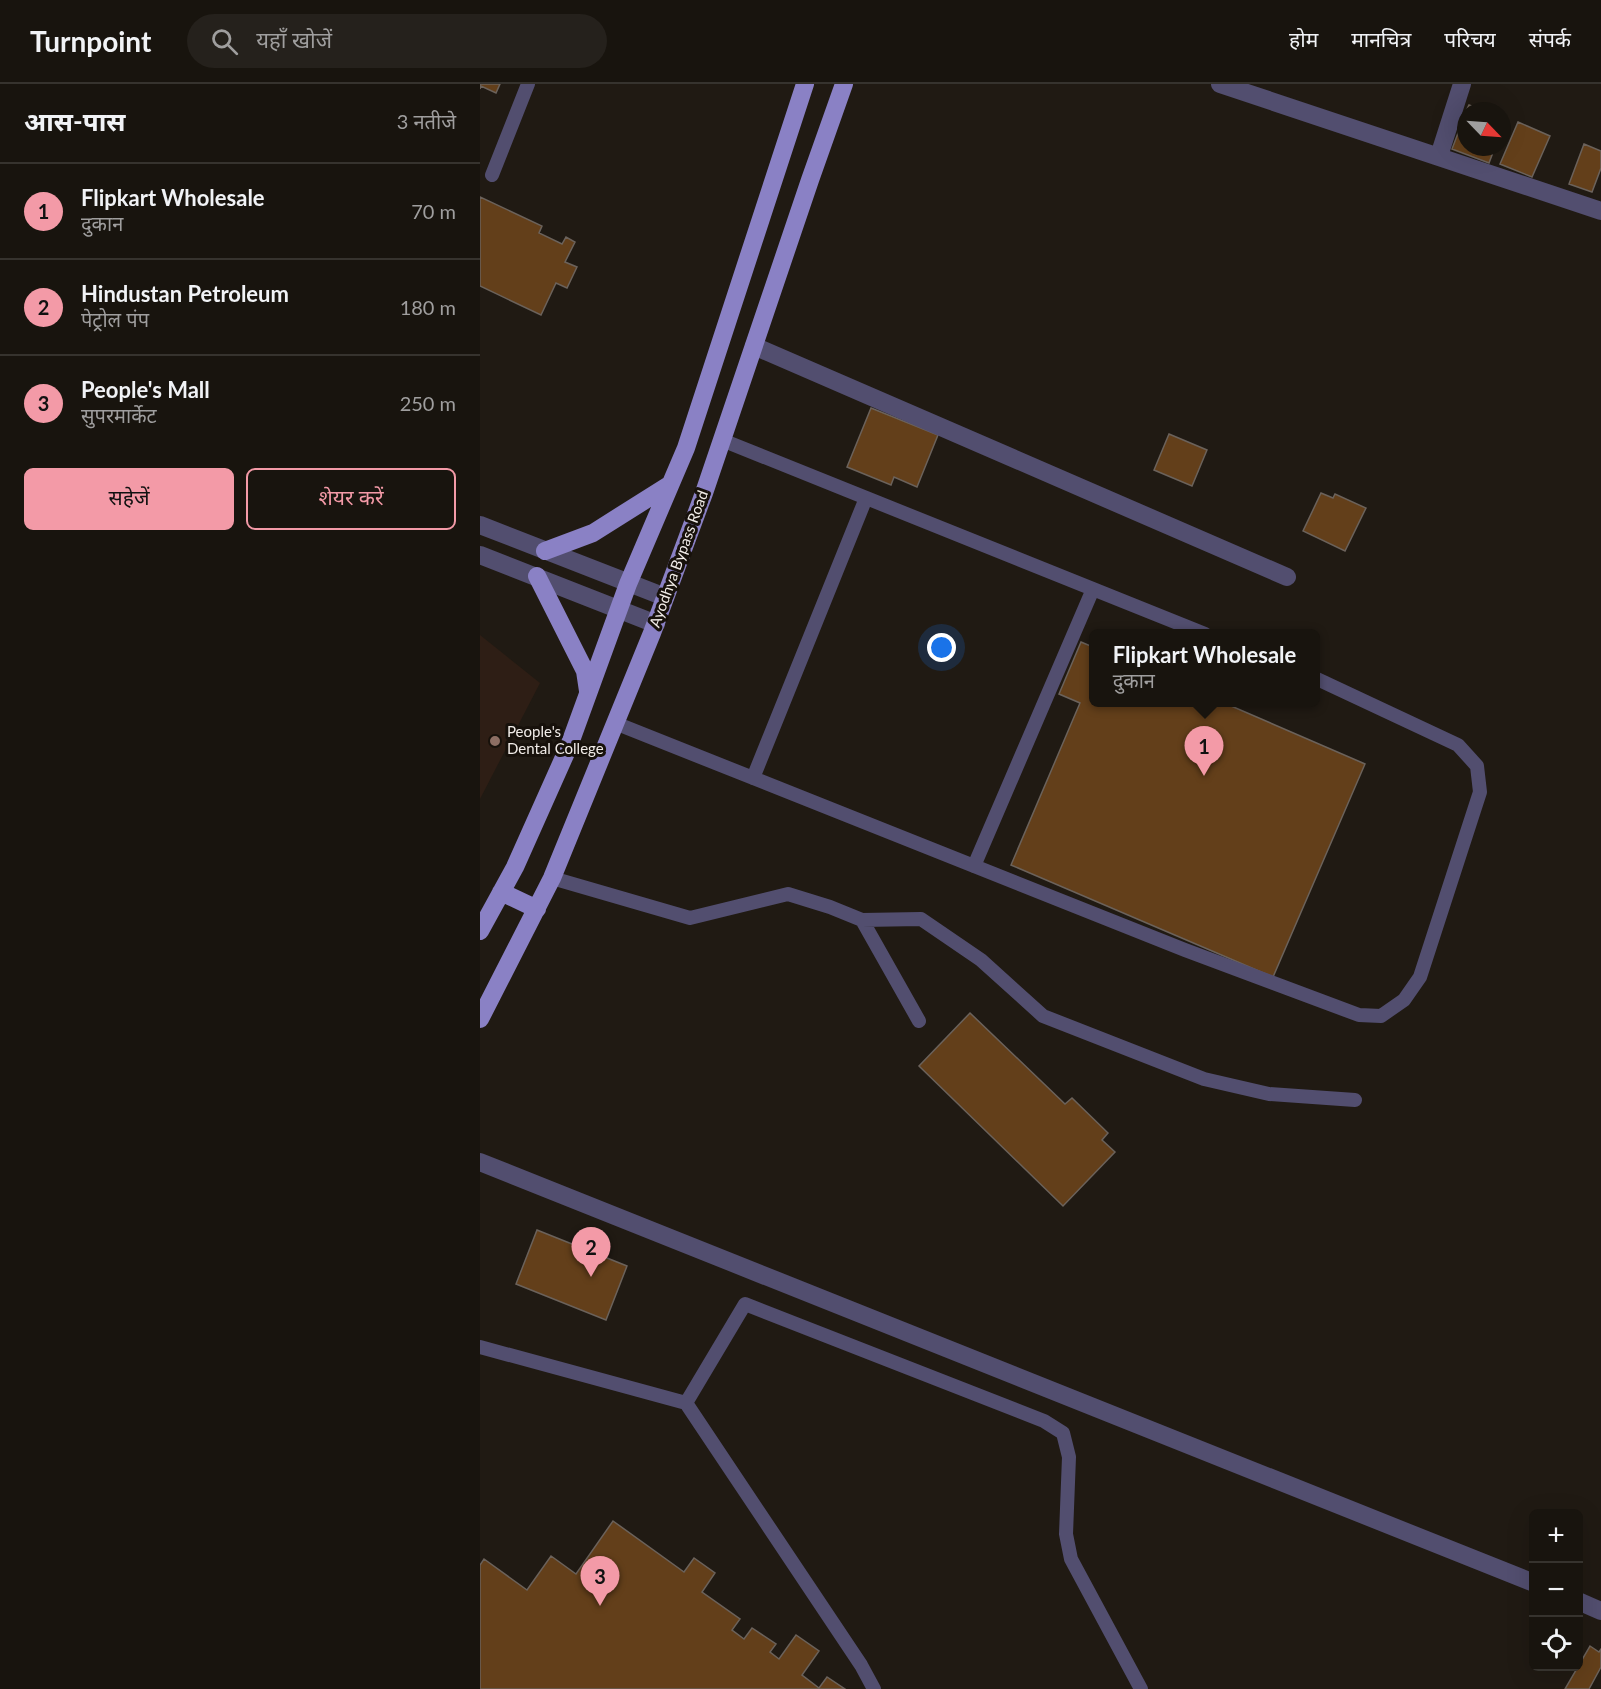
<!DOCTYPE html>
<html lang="hi">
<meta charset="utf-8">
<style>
:root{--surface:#18140e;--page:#25211c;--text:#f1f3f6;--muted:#9f9e9e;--line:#36332e;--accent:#f39aa7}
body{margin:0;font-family:Lato,"Noto Sans Devanagari",sans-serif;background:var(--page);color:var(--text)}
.controls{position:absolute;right:18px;bottom:18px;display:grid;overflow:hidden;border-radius:9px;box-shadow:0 6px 24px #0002}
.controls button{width:54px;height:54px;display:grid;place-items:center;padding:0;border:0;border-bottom:2px solid var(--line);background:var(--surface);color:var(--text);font:30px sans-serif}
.compass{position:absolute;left:977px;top:18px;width:54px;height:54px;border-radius:50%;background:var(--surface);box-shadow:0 6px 24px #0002;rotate:115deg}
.you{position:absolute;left:462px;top:564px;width:21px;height:21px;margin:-15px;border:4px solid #fff;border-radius:50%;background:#1a73e8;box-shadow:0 0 0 9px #1a73e833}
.badge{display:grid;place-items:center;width:39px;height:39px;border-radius:50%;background:var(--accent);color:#111;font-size:20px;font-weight:700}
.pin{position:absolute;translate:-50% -50px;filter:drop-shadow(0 2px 3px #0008)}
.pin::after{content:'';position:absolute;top:32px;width:21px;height:18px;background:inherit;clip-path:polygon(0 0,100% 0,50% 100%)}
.popup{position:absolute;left:609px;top:545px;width:231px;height:78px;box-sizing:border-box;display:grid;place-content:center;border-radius:9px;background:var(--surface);filter:drop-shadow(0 2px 4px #0005);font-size:20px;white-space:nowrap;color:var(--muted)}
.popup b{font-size:22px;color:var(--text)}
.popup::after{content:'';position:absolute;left:50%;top:100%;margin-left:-12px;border:12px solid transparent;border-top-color:var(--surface)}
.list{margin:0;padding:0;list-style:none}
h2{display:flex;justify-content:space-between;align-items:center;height:78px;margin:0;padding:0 24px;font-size:26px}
h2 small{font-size:20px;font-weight:400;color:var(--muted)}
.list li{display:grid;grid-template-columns:39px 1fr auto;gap:18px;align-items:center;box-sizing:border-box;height:96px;padding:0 24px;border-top:2px solid var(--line)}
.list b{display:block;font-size:22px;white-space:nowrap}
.list p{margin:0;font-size:20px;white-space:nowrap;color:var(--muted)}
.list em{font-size:20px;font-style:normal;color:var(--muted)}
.actions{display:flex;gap:12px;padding:18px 24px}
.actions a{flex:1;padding:14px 0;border:2px solid var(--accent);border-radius:9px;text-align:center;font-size:21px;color:var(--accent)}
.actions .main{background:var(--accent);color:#111}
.icon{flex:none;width:33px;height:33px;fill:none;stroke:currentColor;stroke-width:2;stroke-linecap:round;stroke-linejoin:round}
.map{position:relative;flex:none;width:1121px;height:1605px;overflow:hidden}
header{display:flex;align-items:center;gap:36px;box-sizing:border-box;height:84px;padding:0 30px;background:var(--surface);border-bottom:2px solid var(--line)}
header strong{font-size:28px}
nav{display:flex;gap:33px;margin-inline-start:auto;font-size:21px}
.search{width:420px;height:54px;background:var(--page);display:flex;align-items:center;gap:15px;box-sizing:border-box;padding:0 21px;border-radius:33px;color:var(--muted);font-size:22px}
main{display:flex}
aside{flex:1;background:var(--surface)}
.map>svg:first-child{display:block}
.education{fill:#2e1e15}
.building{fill:#633f1a;stroke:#6b625b;stroke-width:1.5}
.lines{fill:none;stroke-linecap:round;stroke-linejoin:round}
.service{stroke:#524e6f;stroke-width:14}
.minor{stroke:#524e6f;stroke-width:18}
.tertiary{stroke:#524e6f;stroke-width:18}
.primary{stroke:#8a81c5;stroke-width:18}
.education-dot{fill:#8d6e63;stroke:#17110b;stroke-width:2}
.labels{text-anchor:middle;stroke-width:6;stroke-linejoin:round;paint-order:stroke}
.street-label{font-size:15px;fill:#f1ece8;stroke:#17110b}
.poi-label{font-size:15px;fill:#f1ece8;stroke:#17110b;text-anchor:start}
</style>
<header>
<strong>Turnpoint</strong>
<div class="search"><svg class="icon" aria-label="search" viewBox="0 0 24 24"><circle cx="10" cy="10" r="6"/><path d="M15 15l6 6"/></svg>यहाँ खोजें</div>
<nav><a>होम</a><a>मानचित्र</a><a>परिचय</a><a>संपर्क</a></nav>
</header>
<main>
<aside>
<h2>आस-पास<small>3 नतीजे</small></h2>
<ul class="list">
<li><span class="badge">1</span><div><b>Flipkart Wholesale</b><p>दुकान</p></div><em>70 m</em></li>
<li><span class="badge">2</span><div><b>Hindustan Petroleum</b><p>पेट्रोल पंप</p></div><em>180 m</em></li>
<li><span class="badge">3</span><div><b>People's Mall</b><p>सुपरमार्केट</p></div><em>250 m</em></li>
</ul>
<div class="actions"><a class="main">सहेजें</a><a>शेयर करें</a></div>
</aside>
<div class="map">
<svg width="1121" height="1605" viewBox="0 0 1121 1605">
<rect width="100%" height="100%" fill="#201a13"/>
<path class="education" d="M0 551 60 599 0 715Z"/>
<path class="building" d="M0 0H20L16 9 1 2 0 5Z
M989 21 1005 27H986Z
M986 28V63H1015L1009 79 972 65Z
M1038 38 1070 52 1052 93 1020 80Z
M1104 60 1121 67V84L1112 108 1089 100Z
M0 113 62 142 59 149 82 160 86 153 95 158 85 178 97 183 87 204 76 199 61 231 0 202Z
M391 324 458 351 437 403 414 393 411 401 367 383Z
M689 350 727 366 712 402 674 386Z
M841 409 853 414 855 410 886 424 865 467 823 447Z
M601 558 613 563V618H742L885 680 793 893 531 781 600 619 579 610Z
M490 929 585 1020 592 1014 628 1049 622 1056 635 1068 583 1122 439 982Z
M57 1146 147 1182 126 1236 36 1200Z
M133 1437 204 1488 214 1474 235 1489 222 1508 260 1535 252 1546 264 1555 272 1544 296 1560 290 1568 299 1575 316 1551 339 1567 322 1591 339 1604 347 1593 365 1605H0V1481L4 1475 47 1506 71 1472 96 1490Z
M1110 1562 1119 1568 1121 1565V1583L1109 1605H1085Z"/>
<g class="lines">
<path class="service" d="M12 91 48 0
M242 356 725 550
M135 639 705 866 879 931 901 932 924 916 940 893 1000 708 997 682 978 661 835 594
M273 694 386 414
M494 782 613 505
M72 794 210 834 308 810 350 823 382 836 441 835 501 876 563 932 724 995 789 1010 875 1016
M382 836 439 937
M0 1263 206 1319 381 1581 394 1605
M206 1319 265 1220 564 1337 583 1349 589 1373 586 1450 591 1475 661 1605"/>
<path class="minor" d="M740 0 1121 127
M959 72 982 0
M274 262 807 493
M0 1078 1054 1499
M1098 1517 1121 1527"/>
<path class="tertiary" d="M0 441 185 513
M0 471 176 540"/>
<path class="primary" d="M65 467 113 449 189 401
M57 492 105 587 108 607
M21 808 57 825
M0 847 35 783 89 662 148 500 206 364 325 0
M0 935 72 794 172 549 224 409 330 96 364 0"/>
</g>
<circle class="education-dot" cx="15" cy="657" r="6"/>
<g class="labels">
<g class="street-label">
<text transform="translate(199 475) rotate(-70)" y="5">Ayodhya Bypass Road</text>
</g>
<g class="poi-label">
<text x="27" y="653">People's<tspan x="27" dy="17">Dental College</tspan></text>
</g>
</g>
</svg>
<div class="controls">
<button>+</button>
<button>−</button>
<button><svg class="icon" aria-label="locate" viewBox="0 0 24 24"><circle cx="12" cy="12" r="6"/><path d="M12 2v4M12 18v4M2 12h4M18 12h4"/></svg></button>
</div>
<svg class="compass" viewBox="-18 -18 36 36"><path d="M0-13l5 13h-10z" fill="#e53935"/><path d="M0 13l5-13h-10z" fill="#9f9e9e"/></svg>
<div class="you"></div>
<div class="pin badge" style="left:724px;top:692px">1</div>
<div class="popup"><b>Flipkart Wholesale</b>दुकान</div>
<div class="pin badge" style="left:111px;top:1193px">2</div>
<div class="pin badge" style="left:120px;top:1522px">3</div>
</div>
</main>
